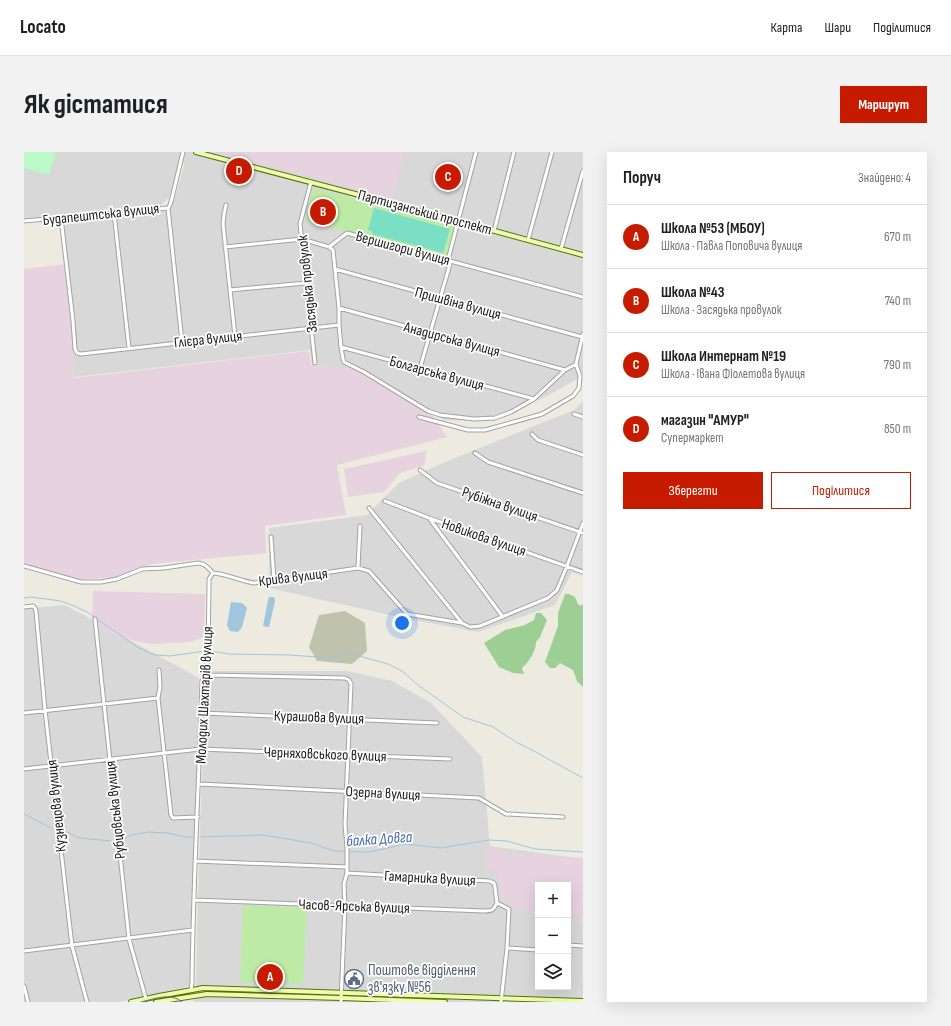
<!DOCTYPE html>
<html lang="uk">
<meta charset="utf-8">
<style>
:root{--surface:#fff;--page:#f2f2f2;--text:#202124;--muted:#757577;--line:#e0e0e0;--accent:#c71b00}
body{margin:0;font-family:"Sofia Sans Condensed",sans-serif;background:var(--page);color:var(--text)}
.controls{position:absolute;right:12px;bottom:12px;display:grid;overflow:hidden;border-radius:0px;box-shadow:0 4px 16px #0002}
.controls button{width:36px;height:36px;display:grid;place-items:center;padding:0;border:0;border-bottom:1px solid var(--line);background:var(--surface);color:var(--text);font:20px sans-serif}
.you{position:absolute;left:378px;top:471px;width:14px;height:14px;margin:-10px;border:3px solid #fff;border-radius:50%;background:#1a73e8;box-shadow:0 0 0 6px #1a73e833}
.badge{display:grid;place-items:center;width:26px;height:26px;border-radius:50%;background:var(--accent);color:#fff;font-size:13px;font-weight:700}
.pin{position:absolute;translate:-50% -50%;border:2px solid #fff;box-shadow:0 1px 4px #0006}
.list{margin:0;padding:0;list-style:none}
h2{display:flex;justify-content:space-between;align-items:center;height:52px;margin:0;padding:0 16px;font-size:17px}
h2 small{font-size:13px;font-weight:400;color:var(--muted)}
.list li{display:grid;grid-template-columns:26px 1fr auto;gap:12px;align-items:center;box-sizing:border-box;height:64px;padding:0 16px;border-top:1px solid var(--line)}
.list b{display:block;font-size:15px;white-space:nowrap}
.list p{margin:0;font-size:13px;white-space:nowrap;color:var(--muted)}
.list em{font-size:13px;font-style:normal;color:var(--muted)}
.actions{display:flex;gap:8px;padding:12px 16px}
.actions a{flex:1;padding:9px 0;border:1px solid var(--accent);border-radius:0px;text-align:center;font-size:14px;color:var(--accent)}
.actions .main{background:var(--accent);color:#fff}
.icon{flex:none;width:22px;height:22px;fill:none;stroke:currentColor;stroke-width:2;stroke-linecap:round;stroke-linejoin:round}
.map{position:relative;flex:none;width:559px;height:850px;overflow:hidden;border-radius:0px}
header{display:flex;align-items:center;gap:24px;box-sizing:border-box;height:56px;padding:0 20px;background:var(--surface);border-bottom:1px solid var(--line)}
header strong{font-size:19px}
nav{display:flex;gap:22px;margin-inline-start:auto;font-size:14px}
.intro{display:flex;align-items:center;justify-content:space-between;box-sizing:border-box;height:96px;padding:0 24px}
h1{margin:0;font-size:28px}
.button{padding:10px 18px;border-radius:0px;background:var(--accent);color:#fff;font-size:14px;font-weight:700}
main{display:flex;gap:24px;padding:0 24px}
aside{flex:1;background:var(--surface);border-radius:0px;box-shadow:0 4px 16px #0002}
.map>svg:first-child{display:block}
.residential{fill:#d9d8d8;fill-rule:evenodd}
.industrial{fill:#e7d2e0}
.construction{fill:#bfc2ac}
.grass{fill:#bdeaa4}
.forest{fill:#9dce94}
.park{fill:#bafac8}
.pitch{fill:#7bdfc6}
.water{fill:#9fc6dd}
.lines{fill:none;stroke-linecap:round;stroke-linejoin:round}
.stream{stroke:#9fc6dd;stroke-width:1}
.street-casing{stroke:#a2a2a2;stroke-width:5}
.secondary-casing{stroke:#577202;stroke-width:6}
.street{stroke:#fff;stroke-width:3}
.secondary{stroke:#edfab1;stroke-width:4}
.tram{stroke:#696969;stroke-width:1}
.labels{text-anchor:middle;stroke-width:3.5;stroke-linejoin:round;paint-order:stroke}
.street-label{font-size:15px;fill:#1b1b1b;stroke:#fff}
.service-label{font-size:15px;fill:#4e5e75;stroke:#fff;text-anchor:start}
.water-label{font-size:16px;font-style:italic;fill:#476cac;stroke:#fff}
</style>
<header>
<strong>Locato</strong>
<nav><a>Карта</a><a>Шари</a><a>Поділитися</a></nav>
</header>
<div class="intro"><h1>Як дістатися</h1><a class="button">Маршрут</a></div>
<main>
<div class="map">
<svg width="559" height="850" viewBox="0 0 559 850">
<rect width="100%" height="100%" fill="#edebe0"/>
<path class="residential" d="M0 0H157L146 45 136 54 0 67Z
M158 0H559V224L519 246 456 269 420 268 329 217 288 213 286 198 50 225 38 66 148 56 160 14Z
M559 249V424L548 420 531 453 454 480 379 466 245 436V376L343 363 375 331 421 310 550 258Z
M41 453 175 526 167 830 166 833 163 835 96 850H0V457Z
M186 519H323L368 529 407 551 458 605 466 694 559 707V850H170L172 839 173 774 181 530ZM514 733H544V835H514Z"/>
<path class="industrial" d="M194 0H380L369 46Z
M42 112 50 226 285 199 287 213 329 217 409 264 423 285 313 313 322 363 241 374 242 401 128 412 92 426 55 427 0 414V117Z
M402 299 401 313 376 321 360 340 324 345 320 317Z
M69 439 181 442 180 485 167 490 127 492 110 489 78 478 68 466Z
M463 695 473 696 483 701 559 706V772H556L554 763 544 762V733H514V759L487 757 488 750 478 749 474 720 462 718Z"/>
<path class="construction" d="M321 459 341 471 343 499 328 512 293 509 285 495 295 463Z"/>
<path class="grass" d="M289 36 431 74 422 106 281 68Z
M219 753 283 756 279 832 216 830Z"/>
<path class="forest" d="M541 442H545L551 445 554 452 556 454 559 452V535L553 529 549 518 536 511 531 516H526L521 510 534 474V461Z
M512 461H517L523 468 516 485 512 490C512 499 505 510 498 516L500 522 489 521 475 515 460 491 481 478 501 473 510 468Z"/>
<path class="park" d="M0 0H32L25 23 0 16Z"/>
<path class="pitch" d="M350 56 426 77 419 101 348 82 349 80 344 78Z"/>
<path class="water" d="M245 445H250L251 449 245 475H243L239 474 244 448Z
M207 450 218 451 223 456 218 475 214 480 206 479 203 473Z"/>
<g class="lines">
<path class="stream" d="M0 446 7 445 37 449 50 454 63 460 115 496 131 503 146 504 181 499
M187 499 205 502 265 503 309 506 328 502 364 512 378 519 394 533 439 565 469 575 492 590 508 598 559 626
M0 662 29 677
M36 677 56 686 87 689
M177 685 239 683 287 691 310 699 345 700 382 692 417 696 465 688 483 689 511 697 559 700
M97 688 108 683 124 680 144 681 162 685H169"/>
<g class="street-casing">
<path id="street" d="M287 30 276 72 291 211
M202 53 200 62 199 72 211 184
M144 56 158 190
M90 61 105 196
M37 66 49 169 51 197 53 201 57 202 315 173
M0 69 144 56 146 53 148 46 159 0
M470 79 490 0
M504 88 528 0
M201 95 278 87 305 95 323 81 559 145
M305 95 309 98 315 156V173L317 195 319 207 320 210 340 220 404 259 416 263 450 267 471 266 487 260 510 247 541 218 552 212 559 182
M537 97 559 19
M311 117 558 185
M206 138 282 131
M315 156 541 218
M317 195 510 247
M396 216 426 112 424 108 452 0
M550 262 559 265
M395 265 444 278H461L518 262 549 244 555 236 556 224 552 212
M508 282 514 288 559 303
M451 301 464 310 559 341
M396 318 413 331 559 381
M361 349 405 366 559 420
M345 356 438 471
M405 366 479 465
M247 385 250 428
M0 414 57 430H77L93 427 118 417 140 416 174 411C182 412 184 416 189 421 203 422 216 429 230 431L334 416 345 419 383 462 438 471 446 475 456 474 524 446 533 438 543 414 559 371
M334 416 336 374
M0 455 9 454 11 456 12 459 21 558 48 794 63 850
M71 467 105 787 122 847
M135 518 136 535 134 546 147 663 149 666 174 665
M182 523 321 526 325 528 327 532 321 672 323 696V721L320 732 321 754 317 850
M0 561 134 546
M178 561 413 571
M0 617 176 597 426 607
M175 632 455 646 482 662 539 665
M171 709 323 715
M323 721 465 729 470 731 471 735 473 751
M170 748 460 759C469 759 469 758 473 751L485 757 483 796 477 850
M544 793 559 794
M483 796 514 798
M0 799 169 778
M0 834 4 850
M167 838 168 831C169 730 175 630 178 529L182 523 184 503 185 433V427L189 421"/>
</g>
<g class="secondary-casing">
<path id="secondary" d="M172 0 434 69 559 103
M107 850 135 844 179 836 559 849
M132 850 183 842 317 846 421 850"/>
</g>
<use href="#street" class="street"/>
<use href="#secondary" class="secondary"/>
<path class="tram" d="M117 850C130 847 147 840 158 850"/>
</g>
<defs>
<g id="civic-ring" transform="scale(1)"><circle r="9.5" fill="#fff" stroke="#5c6f8a" stroke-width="1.5"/><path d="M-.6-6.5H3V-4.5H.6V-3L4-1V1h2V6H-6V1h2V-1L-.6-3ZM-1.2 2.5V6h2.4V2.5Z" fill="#5c6f8a"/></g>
</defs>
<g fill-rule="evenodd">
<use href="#civic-ring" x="330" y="827"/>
</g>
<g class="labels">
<g class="street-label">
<text transform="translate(401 60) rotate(15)" y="5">Партизанський проспект</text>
<text transform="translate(77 62) rotate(-6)" y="5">Будапештська вулиця</text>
<text transform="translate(379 96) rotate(15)" y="5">Вершигори вулиця</text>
<text transform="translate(283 132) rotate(-96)" y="5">Засядька провулок</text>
<text transform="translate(434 151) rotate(15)" y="5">Пришвіна вулиця</text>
<text transform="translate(184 187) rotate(-6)" y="5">Глієра вулиця</text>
<text transform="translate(428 187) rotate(15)" y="5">Анадирська вулиця</text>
<text transform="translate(413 221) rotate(15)" y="5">Болгарська вулиця</text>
<text transform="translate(476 352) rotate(19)" y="5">Рубіжна вулиця</text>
<text transform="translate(460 385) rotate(19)" y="5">Новикова вулиця</text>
<text transform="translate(269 425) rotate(-7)" y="5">Крива вулиця</text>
<text transform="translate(180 543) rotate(-87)" y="5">Молодих Шахтарів вулиця</text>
<text transform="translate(295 565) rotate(2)" y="5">Курашова вулиця</text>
<text transform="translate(301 602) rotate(2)" y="5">Черняховського вулиця</text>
<text transform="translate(359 641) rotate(3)" y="5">Озерна вулиця</text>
<text transform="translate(32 654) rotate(-96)" y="5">Кузнецова вулиця</text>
<text transform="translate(91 658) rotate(-96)" y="5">Рубцовська вулиця</text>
<text transform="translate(406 726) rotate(3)" y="5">Гамарника вулиця</text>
<text transform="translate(330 754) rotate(2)" y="5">Часов-Ярська вулиця</text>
</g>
<g class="service-label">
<text x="344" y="823">Поштове відділення<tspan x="344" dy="17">зв'язку №56</tspan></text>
</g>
<g class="water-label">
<text transform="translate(355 686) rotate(-4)" y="6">балка Довга</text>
</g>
</g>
</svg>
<div class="controls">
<button>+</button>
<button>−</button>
<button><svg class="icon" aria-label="layers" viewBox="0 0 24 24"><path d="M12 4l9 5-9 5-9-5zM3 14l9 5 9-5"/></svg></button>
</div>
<div class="you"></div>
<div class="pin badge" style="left:246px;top:825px">A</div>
<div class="pin badge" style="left:299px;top:60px">B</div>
<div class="pin badge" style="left:424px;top:25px">C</div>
<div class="pin badge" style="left:215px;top:19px">D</div>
</div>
<aside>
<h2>Поруч<small>Знайдено: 4</small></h2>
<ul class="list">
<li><span class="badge">A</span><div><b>Школа №53 (МБОУ)</b><p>Школа · Павла Поповича вулиця</p></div><em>670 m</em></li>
<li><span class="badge">B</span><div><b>Школа №43</b><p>Школа · Засядька провулок</p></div><em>740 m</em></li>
<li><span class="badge">C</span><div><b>Школа Интернат №19</b><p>Школа · Івана Фіолетова вулиця</p></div><em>790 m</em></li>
<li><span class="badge">D</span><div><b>магазин &quot;АМУР&quot;</b><p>Супермаркет</p></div><em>850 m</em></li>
</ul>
<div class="actions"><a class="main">Зберегти</a><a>Поділитися</a></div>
</aside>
</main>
